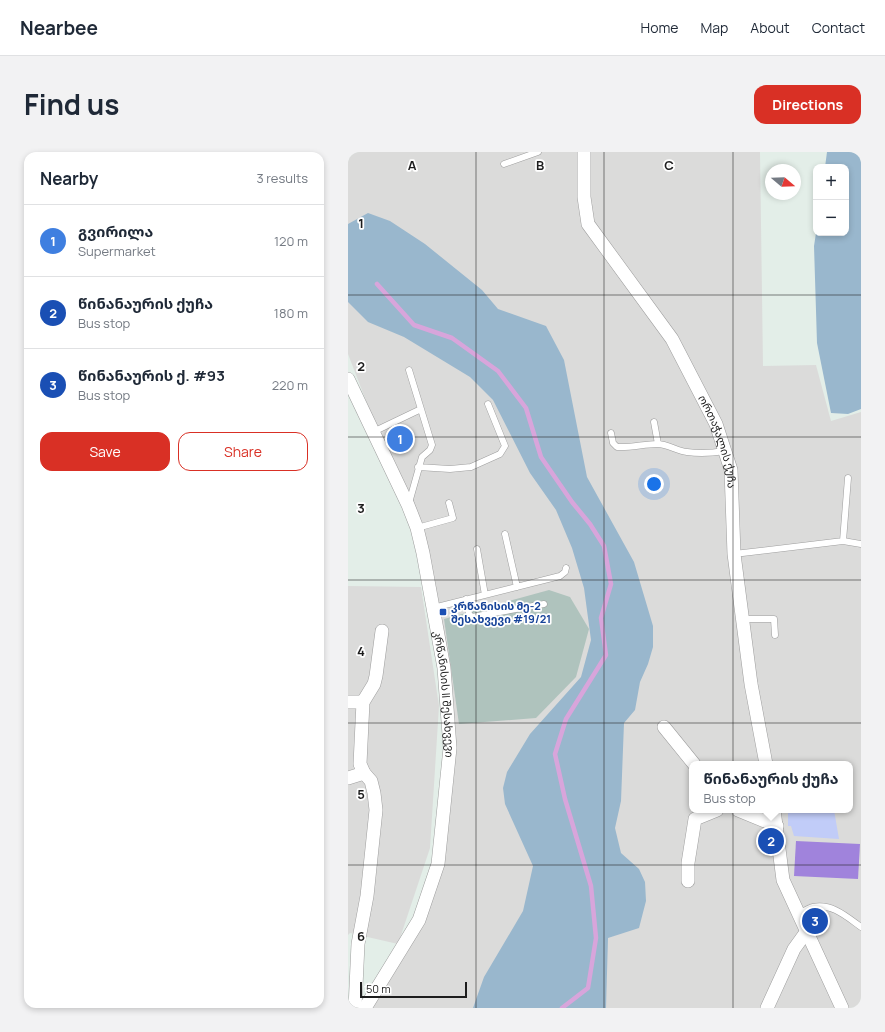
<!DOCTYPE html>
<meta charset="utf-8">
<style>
:root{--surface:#fff;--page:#f2f2f3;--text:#1f2937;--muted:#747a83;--line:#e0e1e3;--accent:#d93025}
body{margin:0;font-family:Manrope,"Noto Sans Georgian",sans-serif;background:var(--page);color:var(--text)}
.controls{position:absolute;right:12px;top:12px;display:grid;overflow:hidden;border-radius:8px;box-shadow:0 2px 6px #0003}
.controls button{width:36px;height:36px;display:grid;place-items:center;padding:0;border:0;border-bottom:1px solid var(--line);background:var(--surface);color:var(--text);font:20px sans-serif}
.compass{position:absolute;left:417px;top:12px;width:36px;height:36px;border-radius:50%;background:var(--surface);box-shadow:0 2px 6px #0003;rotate:109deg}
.scale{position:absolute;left:12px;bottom:10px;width:107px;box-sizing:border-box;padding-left:4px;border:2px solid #1d1d1d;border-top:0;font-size:11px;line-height:14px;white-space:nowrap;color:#1d1d1d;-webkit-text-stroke:3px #fff;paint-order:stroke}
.you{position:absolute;left:306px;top:332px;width:14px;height:14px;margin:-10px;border:3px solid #fff;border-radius:50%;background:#1a73e8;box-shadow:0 0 0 6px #1a73e833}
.badge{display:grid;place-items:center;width:26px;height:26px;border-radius:50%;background:var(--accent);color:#fff;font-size:13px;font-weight:700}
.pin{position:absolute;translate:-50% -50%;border:2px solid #fff;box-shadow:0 1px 4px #0006}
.popup{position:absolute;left:341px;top:609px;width:164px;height:52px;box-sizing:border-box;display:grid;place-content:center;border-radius:8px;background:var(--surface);filter:drop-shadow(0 1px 3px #0005);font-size:13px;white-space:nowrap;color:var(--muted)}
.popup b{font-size:15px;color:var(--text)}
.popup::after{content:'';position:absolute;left:50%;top:100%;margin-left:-8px;border:8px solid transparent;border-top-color:var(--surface)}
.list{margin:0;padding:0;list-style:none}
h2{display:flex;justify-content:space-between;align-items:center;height:52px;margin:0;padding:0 16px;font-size:17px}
h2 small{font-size:13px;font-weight:400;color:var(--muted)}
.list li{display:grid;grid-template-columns:26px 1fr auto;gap:12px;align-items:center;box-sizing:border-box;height:72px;padding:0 16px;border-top:1px solid var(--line)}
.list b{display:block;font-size:15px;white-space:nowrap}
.list p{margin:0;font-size:13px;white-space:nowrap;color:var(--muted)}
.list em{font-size:13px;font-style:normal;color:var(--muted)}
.actions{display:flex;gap:8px;padding:12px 16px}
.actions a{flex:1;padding:9px 0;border:1px solid var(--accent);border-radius:12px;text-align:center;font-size:14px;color:var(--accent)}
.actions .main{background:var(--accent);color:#fff}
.map{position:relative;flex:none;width:513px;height:856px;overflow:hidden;border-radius:12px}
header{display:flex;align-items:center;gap:24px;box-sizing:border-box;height:56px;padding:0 20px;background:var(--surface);border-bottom:1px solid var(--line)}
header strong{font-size:19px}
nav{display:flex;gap:22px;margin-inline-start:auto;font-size:14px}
.intro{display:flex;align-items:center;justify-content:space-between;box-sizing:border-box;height:96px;padding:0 24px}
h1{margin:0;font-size:28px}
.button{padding:10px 18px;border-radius:12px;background:var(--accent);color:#fff;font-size:14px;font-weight:700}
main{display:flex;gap:24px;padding:0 24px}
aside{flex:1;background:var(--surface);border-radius:12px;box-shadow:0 2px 6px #0003}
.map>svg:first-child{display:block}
.residential{fill:#dbdbda;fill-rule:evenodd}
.construction{fill:#afc3bd}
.forest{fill:#99b7cd}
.park{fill:#c1ccf8}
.pitch{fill:#a083dc}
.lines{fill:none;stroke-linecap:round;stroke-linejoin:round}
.stream{stroke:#d8a5db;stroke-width:4.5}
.lane-casing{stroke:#9e9e9e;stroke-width:7}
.street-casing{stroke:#9e9e9e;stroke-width:14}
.lane{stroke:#fff;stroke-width:6}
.street{stroke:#fff;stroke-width:13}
.grid{fill:none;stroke:#1d1d1d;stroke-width:1;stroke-opacity:0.55}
.transit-dot{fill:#1a4fb4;stroke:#fff;stroke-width:1.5}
.labels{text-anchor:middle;stroke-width:3.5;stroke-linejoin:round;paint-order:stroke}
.street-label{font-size:11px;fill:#1d1d1d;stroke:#fff}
.transit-label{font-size:11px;font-weight:bold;fill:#164399;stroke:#fff;text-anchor:start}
.grid-label{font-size:13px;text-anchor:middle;font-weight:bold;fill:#1d1d1d;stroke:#fff;stroke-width:3.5;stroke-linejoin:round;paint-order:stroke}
</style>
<header>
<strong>Nearbee</strong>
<nav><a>Home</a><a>Map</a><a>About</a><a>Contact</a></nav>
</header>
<div class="intro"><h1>Find us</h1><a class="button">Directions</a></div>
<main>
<aside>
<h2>Nearby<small>3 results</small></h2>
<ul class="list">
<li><span class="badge" style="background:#3f7fe0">1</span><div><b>გვირილა</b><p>Supermarket</p></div><em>120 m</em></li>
<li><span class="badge" style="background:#1a4fb4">2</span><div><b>წინანაურის ქუჩა</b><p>Bus stop</p></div><em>180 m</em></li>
<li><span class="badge" style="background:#1a4fb4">3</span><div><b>წინანაურის ქ. #93</b><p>Bus stop</p></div><em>220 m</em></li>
</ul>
<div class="actions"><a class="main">Save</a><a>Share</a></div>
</aside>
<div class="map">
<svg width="513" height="856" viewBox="0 0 513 856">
<rect width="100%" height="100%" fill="#e3eee8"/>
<path class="residential" d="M0 0H412L415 214 468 213 483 269 513 260V856H20L95 713 108 600 76 399 0 202ZM344 612H502V658H344Z
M0 434 73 435 91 554 82 696 50 792 2 781 0 783Z"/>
<path class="construction" d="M201 438 222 445 241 477 228 525 188 566 111 572 96 467Z"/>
<path class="forest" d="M479 0H513V257L500 262 483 261 469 191 466 94 468 81H498V15H477Z
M20 61 42 69 77 92 134 138 150 157 198 174 216 208 239 325 286 410 305 474V495L300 512 292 530 287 558 276 571 273 649 267 676 273 701 291 717 297 730 298 749 291 776 260 786 258 856H125L136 825 175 759 185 714 157 652 155 636 159 620 182 582 233 525 243 488 236 436 224 396 208 358 182 321 145 248 122 225 56 185 20 170 0 150V72Z"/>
<path class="park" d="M440 658H486L491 687 446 684 443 674H440Z"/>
<path class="pitch" d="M448 689 512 692 510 727 446 724Z"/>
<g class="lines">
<path class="stream" d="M29 132 66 173 104 186 150 219 178 256 193 305 224 350 242 372 256 394 263 432 253 466 258 503 218 567 207 602 217 647 243 734 248 786 240 836 214 856"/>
<g class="lane-casing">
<path id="lane" d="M156 12 190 0
M306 270 310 292
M25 280 73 257
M263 281 265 291 269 295C283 296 296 292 309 292 320 292 329 299 339 300 352 302 365 301 377 299
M70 315 102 317 123 315 152 302 157 294 140 252
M61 351 74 305 82 298 84 293 61 218
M69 376 105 366 101 351
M157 382 169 435
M495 389 500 326
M129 397 137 443
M386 402 495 389 513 392
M118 447 121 462 124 465 196 452
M85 456 212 424 217 420 218 416
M395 467H426L427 483
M450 762C455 760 460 756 465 755 484 751 499 765 513 775"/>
</g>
<g class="street-casing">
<g id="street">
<path id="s1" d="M236 0V45L240 72 324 187 368 272 383 318 386 402 403 532 418 612"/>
<path id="s2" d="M0 227 60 353 69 376 75 401 96 516 102 596 90 712 71 768 17 856"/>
<path d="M0 550H15"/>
<path d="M316 575 346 612"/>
<path d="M0 626 16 621"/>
<path d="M390 658 429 674"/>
<path d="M426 658 435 728 494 856"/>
<path d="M340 729V711L347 667 369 658"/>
<path d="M7 856 10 792 19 744 28 658 26 641 23 629 16 621 12 612 15 550 26 532 28 524 34 479"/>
<path d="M419 856 446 797 459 779"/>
</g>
</g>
<use href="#lane" class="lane"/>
<use href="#street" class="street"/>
</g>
<path class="grid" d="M128 0V856M256 0V856M385 0V856M0 143H513M0 285H513M0 428H513M0 571H513M0 713H513"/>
<rect class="transit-dot" x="91" y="456" width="8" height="8" rx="2"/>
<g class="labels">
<g class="street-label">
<text dy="4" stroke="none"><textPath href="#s1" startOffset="328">ორთაჭალის ქუჩა</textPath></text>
<text dy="4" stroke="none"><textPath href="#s2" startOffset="333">კრწანისის II შესახვევი</textPath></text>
</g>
<g class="transit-label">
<text x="103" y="458">კრწანისის მე-2<tspan x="103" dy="13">შესახვევი #19/21</tspan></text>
</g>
</g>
<g class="grid-label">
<text x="64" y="18">A</text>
<text x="192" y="18">B</text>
<text x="321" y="18">C</text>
<text x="13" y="76">1</text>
<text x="13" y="219">2</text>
<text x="13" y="361">3</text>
<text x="13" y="504">4</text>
<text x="13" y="647">5</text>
<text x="13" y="789">6</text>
</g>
</svg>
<div class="controls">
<button>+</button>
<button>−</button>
</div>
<svg class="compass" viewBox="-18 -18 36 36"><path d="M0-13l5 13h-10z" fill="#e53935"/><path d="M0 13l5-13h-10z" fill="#747a83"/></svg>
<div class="scale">50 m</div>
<div class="you"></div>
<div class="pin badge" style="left:52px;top:287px;background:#3f7fe0">1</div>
<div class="pin badge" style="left:423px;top:689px;background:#1a4fb4">2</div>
<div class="popup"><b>წინანაურის ქუჩა</b>Bus stop</div>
<div class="pin badge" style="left:467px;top:769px;background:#1a4fb4">3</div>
</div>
</main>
